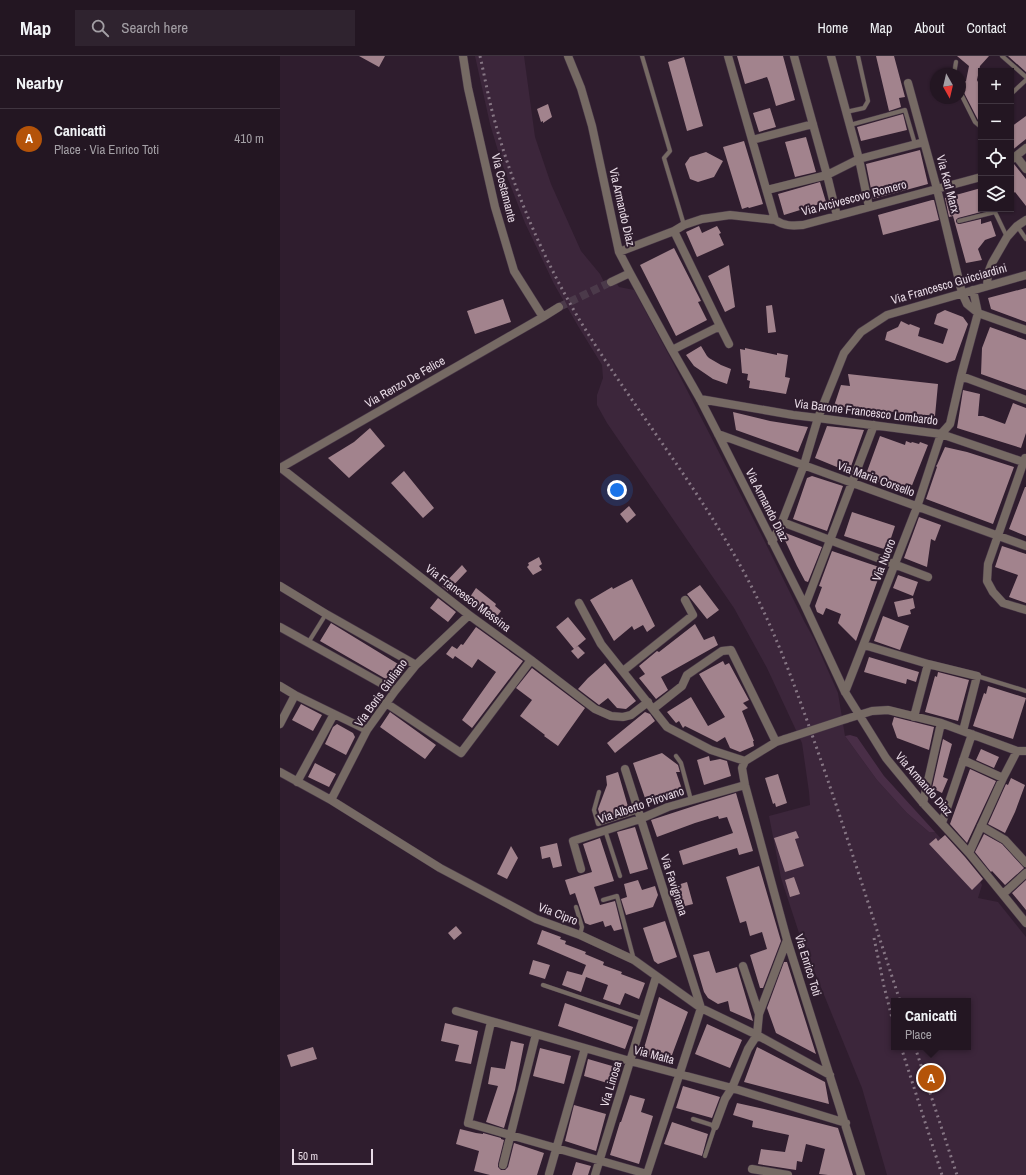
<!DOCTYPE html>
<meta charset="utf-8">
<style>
:root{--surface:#231622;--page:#2f232f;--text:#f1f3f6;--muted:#a39fa5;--line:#403540;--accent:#b45309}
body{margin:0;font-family:"Archivo Narrow",sans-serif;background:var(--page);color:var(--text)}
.controls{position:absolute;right:12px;top:12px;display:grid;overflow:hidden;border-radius:0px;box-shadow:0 1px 3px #0004}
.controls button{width:36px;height:36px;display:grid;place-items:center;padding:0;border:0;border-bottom:1px solid var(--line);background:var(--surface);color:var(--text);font:20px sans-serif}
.compass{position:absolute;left:650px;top:12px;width:36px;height:36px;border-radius:50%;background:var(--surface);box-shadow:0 1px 3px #0004;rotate:172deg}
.scale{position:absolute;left:12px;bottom:10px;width:81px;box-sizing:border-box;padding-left:4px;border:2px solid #e8dbe6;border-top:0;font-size:11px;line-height:14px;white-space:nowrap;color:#e8dbe6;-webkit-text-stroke:3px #2f1d2e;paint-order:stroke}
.you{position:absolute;left:337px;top:434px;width:14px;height:14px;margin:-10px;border:3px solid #fff;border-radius:50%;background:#1a73e8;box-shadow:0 0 0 6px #1a73e833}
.badge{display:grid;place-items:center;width:26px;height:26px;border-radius:50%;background:var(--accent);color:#fff;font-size:13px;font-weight:700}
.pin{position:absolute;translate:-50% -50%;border:2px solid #fff;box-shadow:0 1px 4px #0006}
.popup{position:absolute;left:611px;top:942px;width:80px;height:52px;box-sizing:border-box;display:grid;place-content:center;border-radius:0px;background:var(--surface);filter:drop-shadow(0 1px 3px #0005);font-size:13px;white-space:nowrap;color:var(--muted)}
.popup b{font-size:15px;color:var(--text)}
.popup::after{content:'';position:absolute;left:50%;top:100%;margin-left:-8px;border:8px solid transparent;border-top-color:var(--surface)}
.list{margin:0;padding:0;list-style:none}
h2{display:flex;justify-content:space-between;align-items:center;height:52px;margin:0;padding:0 16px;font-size:17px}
h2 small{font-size:13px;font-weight:400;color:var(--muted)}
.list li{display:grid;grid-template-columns:26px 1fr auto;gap:12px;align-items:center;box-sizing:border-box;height:60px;padding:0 16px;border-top:1px solid var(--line)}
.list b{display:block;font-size:15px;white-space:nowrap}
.list p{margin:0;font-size:13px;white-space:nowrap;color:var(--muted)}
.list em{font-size:13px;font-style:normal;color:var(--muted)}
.icon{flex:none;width:22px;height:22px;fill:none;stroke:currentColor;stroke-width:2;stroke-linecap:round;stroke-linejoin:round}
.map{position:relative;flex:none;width:746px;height:1119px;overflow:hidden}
header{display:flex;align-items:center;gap:24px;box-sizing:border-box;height:56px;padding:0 20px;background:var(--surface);border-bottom:1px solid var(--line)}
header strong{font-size:19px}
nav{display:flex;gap:22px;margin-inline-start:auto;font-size:14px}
.search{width:280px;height:36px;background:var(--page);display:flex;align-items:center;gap:10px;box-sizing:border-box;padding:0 14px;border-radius:0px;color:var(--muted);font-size:15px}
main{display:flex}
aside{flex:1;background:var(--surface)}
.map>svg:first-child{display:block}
.built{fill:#3c263b;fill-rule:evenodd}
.green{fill:#492e47}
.building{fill:#a2838d}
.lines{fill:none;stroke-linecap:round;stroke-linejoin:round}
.minor-tunnel{stroke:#4b3a4a;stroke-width:8;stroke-dasharray:8 4;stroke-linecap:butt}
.service-casing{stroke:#493848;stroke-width:5}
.minor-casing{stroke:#493848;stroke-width:9}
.service{stroke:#766a64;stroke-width:4}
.minor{stroke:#766a64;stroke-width:8}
.rail{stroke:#867684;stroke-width:3;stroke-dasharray:2 4;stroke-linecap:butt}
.minor-bridge-casing{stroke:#493848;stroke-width:9;stroke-linecap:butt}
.minor-bridge{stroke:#766a64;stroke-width:8}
.labels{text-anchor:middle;stroke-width:4;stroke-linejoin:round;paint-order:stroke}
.street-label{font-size:12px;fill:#e8dbe6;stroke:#2f1d2e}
</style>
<header>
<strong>Map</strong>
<div class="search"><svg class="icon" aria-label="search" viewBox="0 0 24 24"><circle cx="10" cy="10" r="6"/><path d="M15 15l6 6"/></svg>Search here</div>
<nav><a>Home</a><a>Map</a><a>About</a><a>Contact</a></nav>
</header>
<main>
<aside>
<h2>Nearby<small></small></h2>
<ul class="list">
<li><span class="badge">A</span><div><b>Canicattì</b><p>Place · Via Enrico Toti</p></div><em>410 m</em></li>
</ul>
</aside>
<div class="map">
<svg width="746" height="1119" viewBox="0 0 746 1119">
<rect width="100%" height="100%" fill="#2f1d2e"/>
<path class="built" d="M195 0H244L255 81 271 128 301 195 320 218 327 232 337 228 339 231 354 234 391 303 483 482 524 565 534 583 558 637 565 680 597 724 627 757 649 776H655L700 825 702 829 698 842 718 846 746 881V1119H607L582 1032 520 880 501 822 489 760 530 749 529 736 522 687 487 612 454 552 327 367 317 349V339L323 322 322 309 298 270 274 228 245 167 221 105 210 68ZM614 945H688V991H614Z"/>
<path class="green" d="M570 679 577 681 604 720 655 776H649L627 757 597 724 565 680Z"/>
<path class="building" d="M79 0H105L99 11Z
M457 0H503L515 44 496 50 489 26 487 21 465 28Z
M596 0H614L625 41 619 42 621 51 609 55Z
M677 0H709L700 10 697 24 701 32V66L698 64 680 29V28L686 25 689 10Z
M728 0H746V16Z
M404 1 423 70 407 75 388 6Z
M268 48 272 61 263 67V65L261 66 257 53Z
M490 52 496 71 479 76 473 57Z
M623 58 627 74 581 85 577 71Z
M746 60V83L731 95V71Z
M526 81 536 116 515 121 505 86Z
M464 85 483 148 469 152 468 151 462 153 443 91Z
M640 94 648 128 593 143 586 108Z
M426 96 443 105 434 121 418 126 410 123 405 108 410 101Z
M734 108 746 123V150L735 136 731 139V109Z
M540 126 546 146 504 159 498 138Z
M701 132V156L678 162 676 164V166L678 168H680L701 163V168L711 165 716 180 705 184 698 193 702 204 686 207 673 160 669 161 665 142Z
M652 144H654L659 164 603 179 598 159Z
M419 170 422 177 437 170 441 177 439 178 444 189 417 201 406 176Z
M394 192 421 245 418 246 427 264 396 280 360 209Z
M449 209 455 251 445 256 428 220Z
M746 232V266L711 253 708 242Z
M223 243 231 266 195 278 187 255Z
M492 249 496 276 488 277 486 250Z
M665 254 683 261 688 268 675 304 667 307 605 284 607 276 618 271 621 265 629 269 630 268 640 272 638 280 663 288 668 273 654 268 657 258Z
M710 271 746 284V334L701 318 702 292Z
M421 290 427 300 429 302 441 309 451 313 447 328 433 323 414 310 406 299Z
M465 292 497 299V297L508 299 505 321 510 322 506 338 469 332 470 325 467 324 468 318 462 317 460 293 465 294Z
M568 318 658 328 655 360 554 350 561 329 570 330Z
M683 334 700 338 698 360H703L725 368 733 347 746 352V377L741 392 677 372Z
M453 356 490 365 528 371 518 396 456 374Z
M547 370 584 374 569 416 535 402Z
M90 372 105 390 69 422 48 402 74 386Z
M600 380 625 389 626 385 631 387 632 386 639 388 640 386 648 389 629 437 585 421Z
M665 391 687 396 734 411 713 468 646 443 657 411 656 410 657 409Z
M124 415 154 452 143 462 111 427Z
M532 420 563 430 547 475 513 463 527 422Z
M745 431H746V480L729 473Z
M349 450 356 459 347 467 340 458Z
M572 456 615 470 607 494 564 480Z
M639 461 661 469 655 485 651 483 647 511 624 502Z
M503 476 542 491 528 526 525 525 517 510 502 478Z
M722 490 746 498V547L729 541 738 519 715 511Z
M552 495 602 512 576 585 558 567 561 558 546 552 543 559 537 556 535 550 542 531 539 530Z
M259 501 262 508 259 510 262 514 253 519 247 511 249 509 248 507Z
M182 509 187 515 168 535 162 530Z
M618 519 638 526 633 540 613 532Z
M352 523 375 570 367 576 363 569 354 574 352 570 334 585 310 544 332 531 333 533Z
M420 529 439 554 427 563 407 538Z
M196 532 216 548 215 550 221 555 214 564 188 544Z
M158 542 176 556 168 566 150 552Z
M633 542 635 552 630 554 631 558 618 561 614 546Z
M603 560 629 570 620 594 594 585Z
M288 561 306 583 294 593 276 571Z
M51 567 123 611 111 626 40 585Z
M415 568 424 584 434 580 438 589 381 621 388 634 376 643 359 622 365 618 359 610 377 595 379 596Z
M196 571 243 605 192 672 182 664 216 616 198 603 192 612 175 600 173 603 166 598 172 590 177 593 181 588 183 589Z
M298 590 305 597 298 603 291 595Z
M589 601 639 616 636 626 627 623 626 628 584 616Z
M443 605 445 609 449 607 469 644 463 647 468 652 462 655 474 685H473L474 690 460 696 450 692 445 681 437 686 405 670 403 672 399 665 396 667 387 656 411 641 428 670 445 661 419 618Z
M325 607 356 645 346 653 337 652 328 642 319 649 298 633 308 622Z
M252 612 305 652 278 690 264 680 265 679 240 660 252 644 236 632Z
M658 616 689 624 678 665 645 656 655 620 657 621Z
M708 630 746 642 733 683 693 670 704 637 706 638Z
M21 648 42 659 33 675 12 664Z
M110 656 156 689 145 703 100 671Z
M365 656 370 658 375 665 335 697 327 687Z
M614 661 654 671 649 694 617 682 612 668Z
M57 668 73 677 75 681 66 699 45 688 53 671Z
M663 683 672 688 663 721 668 723 662 737 652 732Z
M701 693 719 701 714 712 696 704Z
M382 697 398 709 400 716H396L403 736 367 748 353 707Z
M429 700 430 705 440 703 447 705 451 720 424 729 417 704Z
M35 707 56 718 49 731 28 721Z
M690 713 716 725 687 787 670 768Z
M338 716 349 754 321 763 318 753 327 729 326 720Z
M498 718 507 747 496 751 495 747 493 748 485 722Z
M731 722 745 729 735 756 725 777 708 768 726 728 728 729Z
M456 737 473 795 459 799 457 792 403 809 399 795 453 777 447 761 439 763 438 760 415 767 377 781 371 764 420 748Z
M355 771 368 813 350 818 337 776Z
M516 775 519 782 515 783 524 810 505 816 494 782Z
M704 778 722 788 744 812 725 829 712 815 711 816 695 796Z
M665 779 685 801 703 823 692 834 649 788 656 782 658 785Z
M320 782 334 825 314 831 320 849 335 845 342 873 334 875 331 869 325 871 323 865 310 869 305 867 295 837 290 839 285 824 312 816 303 788Z
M277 787 282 810 273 812 270 801 262 803 260 791Z
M231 790 238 802 227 823 217 818Z
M479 810 501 885 483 932H480L470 899 487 893 482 876 470 880 466 865 460 867 446 821Z
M514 821 520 838 510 841 505 824Z
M358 824 362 834 375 830 378 839 373 851 346 859 341 843 347 841 344 828Z
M746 824V854L732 837Z
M407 826 413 848 397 852 391 831Z
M385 865 397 901 378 908 374 905 363 872Z
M176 870 182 877 174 884 168 877Z
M262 874 281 881 280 883 286 885 285 888 306 896 305 898 324 906 323 909 342 916 341 918 365 927 359 943 345 937 340 949 323 943 328 929 306 921 301 936 282 929 287 915 302 919 306 909 257 888Z
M429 895 436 917 457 911 473 965 450 955 448 945 438 948 428 942 424 936 413 899Z
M253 904 270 909 265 923 249 918Z
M504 906H507L536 998 496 977 487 952Z
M379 941 408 956 389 1007 362 999Z
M285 947 353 971 345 993 278 970Z
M165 967 198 975 191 1008 175 1005 179 989 161 985Z
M427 968 462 984 450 1012 415 998Z
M231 985 244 988 235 1034 224 1072 206 1066 218 1030 208 1028 211 1011 225 1013Z
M33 991 37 1003 11 1011 7 999Z
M477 991 545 1026 549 1048 464 1026Z
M260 992 291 1000 284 1028 253 1020Z
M308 1003 339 1012 334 1029 304 1020Z
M403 1030 440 1041 432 1062 396 1052Z
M350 1039 365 1043 361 1056 373 1060 359 1108 330 1099 340 1066H341Z
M457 1047 484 1053 558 1072 573 1119H548L539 1118 545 1093 526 1088 522 1106 517 1105 516 1114 478 1108 481 1093 505 1096 509 1079 472 1071 473 1065 453 1059Z
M294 1049 326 1058 316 1095 285 1085Z
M392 1066 428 1078 422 1100 384 1088Z
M180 1073 196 1077 203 1078V1077L221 1082V1083L224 1084 218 1108V1111L221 1114H225L228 1111 234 1087 264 1097 257 1119H210L194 1115 199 1095 176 1088Z
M296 1106 311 1110 308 1119H292Z"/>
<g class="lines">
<path class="minor-tunnel" d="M279 251 331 226"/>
<g class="service-casing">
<path id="service" d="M362 0 390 95 384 102 404 169
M722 0 746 21
M674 18 676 6
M680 36 695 66 701 71
M731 38 746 24
M566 56 584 52 588 45 578 0
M570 69 625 54 635 88
M679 165 715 156 727 181
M737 170 746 183
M28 587 46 558
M697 620 746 635
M396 700 401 707 411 744
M319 736 314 754 318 768 358 755
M325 774 340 820
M323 844 337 840 354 904
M296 851 302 871 300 879
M263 929 363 963
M413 1063 435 1070 425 1100"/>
</g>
<g class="minor-casing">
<path id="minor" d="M183 0 188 32 215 151 234 215 263 261
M288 0 301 32 312 70 339 196 350 217 392 294 420 343 438 378 525 550 565 636 606 702 643 747 689 797 746 867
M448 0 495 164
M514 0 547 119 557 160
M551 0 579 103 589 151
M628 27 657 133 682 237 687 248 698 257 746 274
M472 84 533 68
M736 100 746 113
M731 104 746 92
M487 134 547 119 579 103 644 86
M394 175 440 270 449 288
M339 196 394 175 404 169 422 163 450 159 495 164C504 170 512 170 523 169L701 121
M331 226 350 217
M707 230 708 217 712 207 727 181 737 170 746 164
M392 294 440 270
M681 320 746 344
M420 343 513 359 538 362 661 378 746 407
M438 378 746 490
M745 402 708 508 707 525 713 536 723 547 746 554
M0 412 263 261 279 251
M1 412 189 559 251 604 315 653 331 660 343 661 351 659 368 646
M502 466 648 521
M492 486 502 466 524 409 538 362 564 297 581 276 607 259 746 219
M0 530 46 558 136 609
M299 547 321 588 387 671 431 694 465 705 496 686 505 683
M525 550 594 369
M0 571 115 635
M584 589 648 608 697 620 683 675
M343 615 413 559 405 544
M0 630 15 639 87 674
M565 636 637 451 661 378 670 368 681 320 698 257 693 234
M106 647 181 697 251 604
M373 653 402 630 407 619 442 595 451 594 496 686
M634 661 648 608
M566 663 592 655 608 654 661 667 737 695H746
M0 668 15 639
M683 704 723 722
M465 705 462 712 465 729 507 884 581 1119
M0 716 51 744 160 812 256 863 300 879 354 904 421 952 477 979 550 1019
M17 726 54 658
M51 744 87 674 115 635 136 609 189 559
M643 747 661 667
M662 767 692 678
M701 770 725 784 746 807
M689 797 723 722 737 695
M301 813 293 785 360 763 388 751 465 729
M723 838 746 817
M176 955 350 1005 452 1032 566 1067
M479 958 507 884
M211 966 188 1067 367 1118 421 952 345 713
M435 1070 445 1043 452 1032 468 993 477 979 479 958 463 910
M223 1109 256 978
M472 1113 508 1119
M269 1118 305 992
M315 1119 376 921"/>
</g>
<use href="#service" class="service"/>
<use href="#minor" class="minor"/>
<path class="rail" d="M200 0C205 22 209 45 215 66 234 135 265 207 302 268 355 354 420 433 467 522 500 584 522 650 545 716 571 792 595 869 620 945
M594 882 604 930 614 970
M621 991 662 1119
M635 991 677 1119"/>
<g class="minor-bridge-casing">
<path id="minor-bridge" d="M505 683 566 663"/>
</g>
<use href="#minor-bridge" class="minor-bridge"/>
</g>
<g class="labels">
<g class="street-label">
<text transform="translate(668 128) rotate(75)" y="4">Via Karl Marx</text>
<text transform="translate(224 132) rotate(76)" y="4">Via Costamante</text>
<text transform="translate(574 142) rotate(-15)" y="4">Via Arcivescovo Romero</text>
<text transform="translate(342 151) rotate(77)" y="4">Via Armando Diaz</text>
<text transform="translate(669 228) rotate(-16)" y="4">Via Francesco Guicciardini</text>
<text transform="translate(125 326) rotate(-30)" y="4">Via Renzo De Felice</text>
<text transform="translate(586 356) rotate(7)" y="4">Via Barone Francesco Lombardo</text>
<text transform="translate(596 423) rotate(20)" y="4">Via Maria Corsello</text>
<text transform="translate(487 449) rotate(63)" y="4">Via Armando Diaz</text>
<text transform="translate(604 504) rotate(-69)" y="4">Via Nuoro</text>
<text transform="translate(188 542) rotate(37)" y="4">Via Francesco Messina</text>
<text transform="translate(101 637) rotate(-54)" y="4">Via Boris Giuliano</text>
<text transform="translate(644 728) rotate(49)" y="4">Via Armando Diaz</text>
<text transform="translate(361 749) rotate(-19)" y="4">Via Alberto Pirovano</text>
<text transform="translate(394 829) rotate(72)" y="4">Via Favignana</text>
<text transform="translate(278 858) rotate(21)" y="4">Via Cipro</text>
<text transform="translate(528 909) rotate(73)" y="4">Via Enrico Toti</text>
<text transform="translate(374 999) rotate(15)" y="4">Via Malta</text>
<text transform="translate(331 1028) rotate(-73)" y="4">Via Linosa</text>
</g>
</g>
</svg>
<div class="controls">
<button>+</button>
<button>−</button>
<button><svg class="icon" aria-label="locate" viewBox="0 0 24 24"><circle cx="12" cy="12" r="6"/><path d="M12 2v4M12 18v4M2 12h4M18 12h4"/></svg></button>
<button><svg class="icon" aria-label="layers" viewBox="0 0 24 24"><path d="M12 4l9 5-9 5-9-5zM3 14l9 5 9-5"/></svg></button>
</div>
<svg class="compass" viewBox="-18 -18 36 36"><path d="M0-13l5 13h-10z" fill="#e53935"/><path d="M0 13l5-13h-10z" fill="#a39fa5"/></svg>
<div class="scale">50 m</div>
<div class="you"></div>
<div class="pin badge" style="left:651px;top:1022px">A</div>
<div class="popup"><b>Canicattì</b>Place</div>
</div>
</main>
